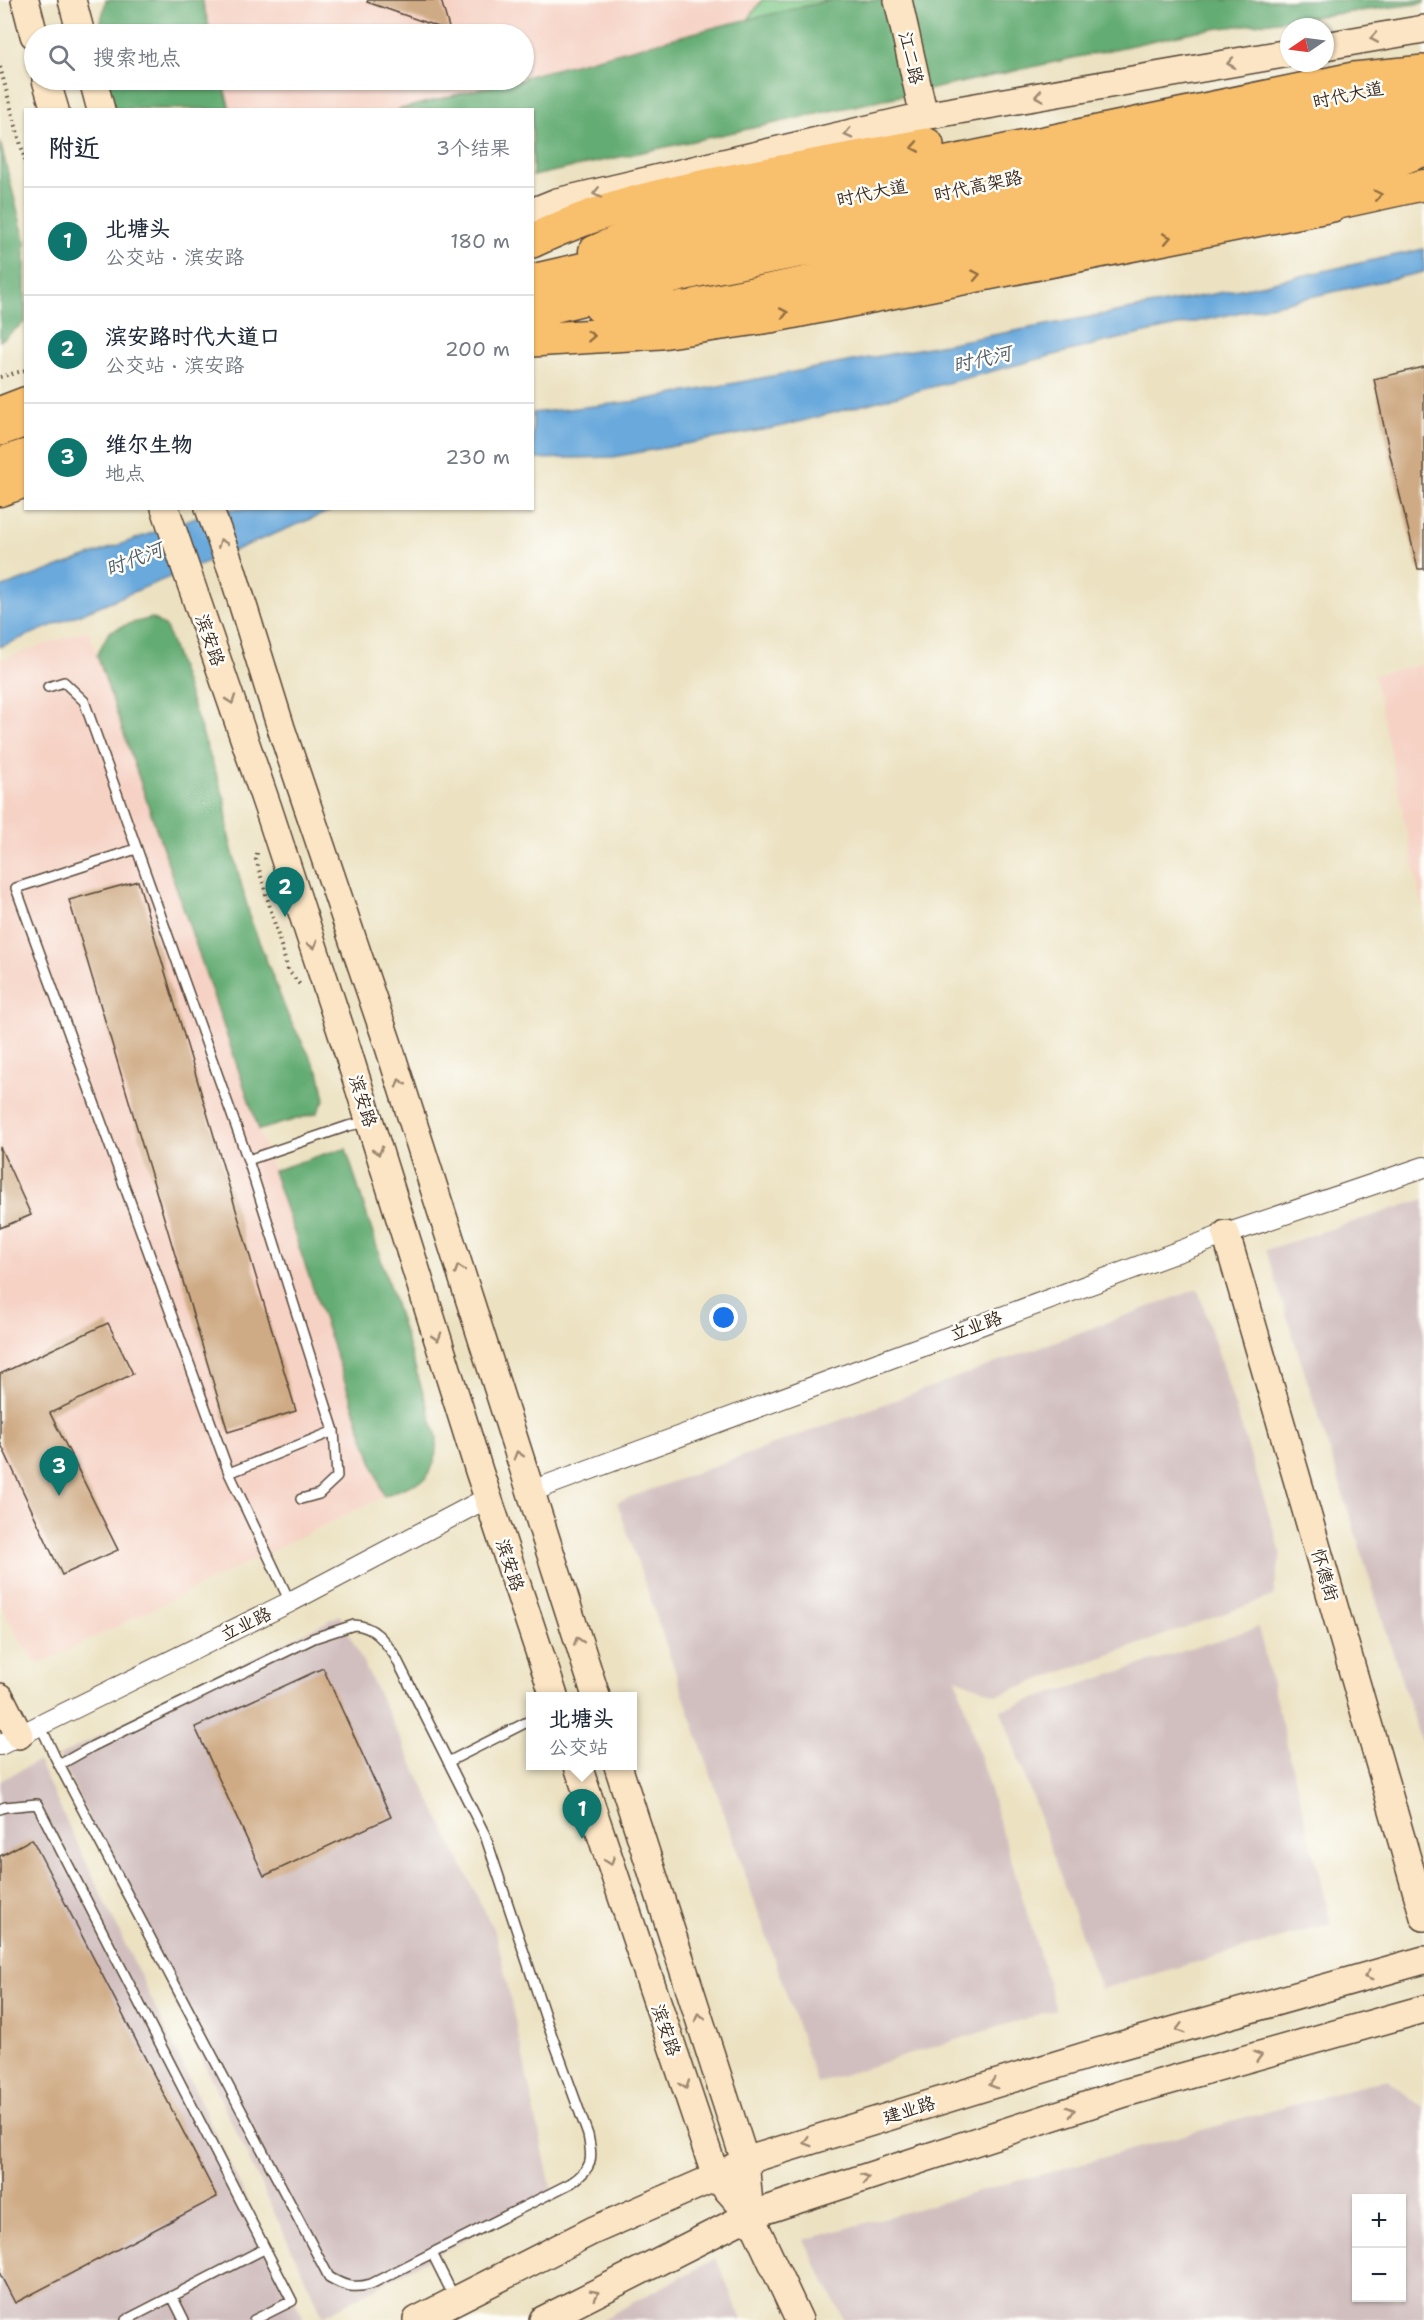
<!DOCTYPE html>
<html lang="zh">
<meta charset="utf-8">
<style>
:root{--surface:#fff;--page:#f2f2f3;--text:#1f2937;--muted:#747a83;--line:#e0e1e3;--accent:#0f766e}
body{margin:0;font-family:"Shantell Sans","LXGW WenKai TC",sans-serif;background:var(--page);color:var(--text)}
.controls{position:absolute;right:18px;bottom:18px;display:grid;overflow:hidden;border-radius:0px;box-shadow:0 2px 4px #0004}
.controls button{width:54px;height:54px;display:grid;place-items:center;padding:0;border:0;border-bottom:2px solid var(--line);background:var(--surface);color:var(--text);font:30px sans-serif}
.compass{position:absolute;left:1280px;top:18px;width:54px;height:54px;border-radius:50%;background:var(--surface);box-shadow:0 2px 4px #0004;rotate:257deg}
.you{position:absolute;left:724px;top:1318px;width:21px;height:21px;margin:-15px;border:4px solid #fff;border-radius:50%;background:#1a73e8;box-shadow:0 0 0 9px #1a73e833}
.badge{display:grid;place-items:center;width:39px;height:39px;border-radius:50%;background:var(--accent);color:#fff;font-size:20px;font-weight:700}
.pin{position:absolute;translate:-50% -50px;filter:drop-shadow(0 2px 3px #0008)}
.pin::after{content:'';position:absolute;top:32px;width:21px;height:18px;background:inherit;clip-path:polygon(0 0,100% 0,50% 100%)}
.popup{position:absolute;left:526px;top:1692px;width:111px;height:78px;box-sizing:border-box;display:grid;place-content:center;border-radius:0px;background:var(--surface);filter:drop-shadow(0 2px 4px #0005);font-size:20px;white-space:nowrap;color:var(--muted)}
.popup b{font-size:22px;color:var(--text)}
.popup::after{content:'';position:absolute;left:50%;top:100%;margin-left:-12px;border:12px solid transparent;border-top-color:var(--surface)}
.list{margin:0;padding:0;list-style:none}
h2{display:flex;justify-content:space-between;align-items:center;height:78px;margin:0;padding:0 24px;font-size:26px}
h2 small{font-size:20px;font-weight:400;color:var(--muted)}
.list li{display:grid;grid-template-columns:39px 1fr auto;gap:18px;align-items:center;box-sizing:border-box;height:108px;padding:0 24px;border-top:2px solid var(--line)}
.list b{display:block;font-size:22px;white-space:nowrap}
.list p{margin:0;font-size:20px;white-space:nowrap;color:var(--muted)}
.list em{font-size:20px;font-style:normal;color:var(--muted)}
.icon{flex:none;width:33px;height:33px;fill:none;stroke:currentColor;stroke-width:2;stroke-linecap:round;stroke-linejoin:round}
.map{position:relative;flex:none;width:1424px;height:2320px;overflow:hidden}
.search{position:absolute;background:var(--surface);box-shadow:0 2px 4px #0004;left:24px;top:24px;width:510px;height:66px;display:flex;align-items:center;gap:15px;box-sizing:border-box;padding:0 21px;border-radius:33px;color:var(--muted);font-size:22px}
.panel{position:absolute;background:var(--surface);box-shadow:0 2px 4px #0004;left:24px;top:108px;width:510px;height:402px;border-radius:0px}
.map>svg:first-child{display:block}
.built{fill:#f6d2c5}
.industrial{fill:#d1bfbf;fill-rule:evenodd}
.green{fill:#7bc886;stroke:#5b7952;stroke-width:1.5}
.forest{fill:#64ac73;stroke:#506b48;stroke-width:1.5}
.water{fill:#69a9dc;stroke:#526a7d;stroke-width:1.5}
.building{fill:#cfab85}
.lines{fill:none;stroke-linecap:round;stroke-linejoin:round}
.lane-casing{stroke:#564637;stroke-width:12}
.street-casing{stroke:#564637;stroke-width:22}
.secondary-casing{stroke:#564637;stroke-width:30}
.primary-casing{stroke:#564637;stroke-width:33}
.highway-casing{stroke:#564637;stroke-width:36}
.path{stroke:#564637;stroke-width:4;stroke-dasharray:1.5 4.5;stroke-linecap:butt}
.lane{stroke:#fff;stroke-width:9}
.street{stroke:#fff;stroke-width:20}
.secondary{stroke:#fce5c4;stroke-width:27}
.primary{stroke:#f8bf6c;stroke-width:30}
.highway{stroke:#f8bf6c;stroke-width:33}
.oneway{stroke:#9c8871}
.oneway2{stroke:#906d41}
.labels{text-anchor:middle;stroke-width:5;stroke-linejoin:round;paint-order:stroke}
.street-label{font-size:18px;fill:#3b2a1e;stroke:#fdfcf7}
.water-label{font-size:20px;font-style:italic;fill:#4d5d6a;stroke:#fdfcf7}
</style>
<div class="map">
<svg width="1424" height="2320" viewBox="0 0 1424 2320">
<rect width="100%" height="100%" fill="#fdfcf7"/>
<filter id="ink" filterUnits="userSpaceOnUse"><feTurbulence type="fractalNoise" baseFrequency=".0167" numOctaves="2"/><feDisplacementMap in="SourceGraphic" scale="12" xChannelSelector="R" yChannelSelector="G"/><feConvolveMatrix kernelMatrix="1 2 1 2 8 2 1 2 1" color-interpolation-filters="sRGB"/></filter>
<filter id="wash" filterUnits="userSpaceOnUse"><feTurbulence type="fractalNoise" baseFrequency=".008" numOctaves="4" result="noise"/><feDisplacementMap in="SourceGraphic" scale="24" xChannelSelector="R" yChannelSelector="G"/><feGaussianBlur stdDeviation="1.35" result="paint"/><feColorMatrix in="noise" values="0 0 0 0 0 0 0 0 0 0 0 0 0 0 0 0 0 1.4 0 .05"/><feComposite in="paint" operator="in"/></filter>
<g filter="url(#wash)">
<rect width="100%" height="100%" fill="#ece2c2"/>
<path class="built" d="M202 0H832L720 26 524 77V34H211Z
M222 80H513L397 110 230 109Z
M88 630 384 1496 39 1664 21 1642 0 1604V660Z
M1424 664V913L1374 675Z"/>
<path class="industrial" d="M1424 1199V1751L1266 1250Z
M1198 1289 1281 1553 1273 1596 997 1695 956 1678 1056 2009 817 2083 617 1502Z
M340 1615 497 1937 552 2192 323 2316 59 1756Z
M1258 1627 1331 1924 1101 1989 1001 1710Z
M38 1761 304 2320H0V1781Z
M1387 2079 1424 2109V2320H844L804 2240ZM1402 2198V2298H1356V2198Z
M716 2258 742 2320H601Z"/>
<path class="green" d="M762 0H832L747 21Z"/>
<path class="forest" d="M106 0H202L211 34H98Z
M832 0H1424V3L1197 31 533 176 532 110H397L513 80H524V77L720 26Z
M106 80H222L230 109H114Z
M0 142 25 240V322L0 341Z
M152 618 166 627 225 800 229 838 251 921 288 1016 320 1075 325 1099 317 1113 259 1130 97 655 109 632 128 624Z
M346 1149 437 1437 435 1461 426 1479 384 1496 273 1171 327 1153Z"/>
<path class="water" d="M1424 249V272L1100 343 779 427 613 457 533 459V413L638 401 1251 287Z
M218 509H335L0 647V588Z"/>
<g id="blocks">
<path class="building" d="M368 0H441L450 31 367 2Z
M1424 367V569H1418L1390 455 1374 379Z
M138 881 296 1411 228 1432 69 900Z
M0 1147 31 1215 0 1228Z
M108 1323 133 1374 50 1413 118 1550 62 1575 0 1442V1374Z
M323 1668 391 1817 264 1876 195 1727Z
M32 1839 217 2197 15 2303 0 2274V1856Z"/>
</g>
</g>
<g filter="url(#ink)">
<use href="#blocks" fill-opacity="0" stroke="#564637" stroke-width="1.5"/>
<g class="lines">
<g class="lane-casing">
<path id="lane" d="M48 687 64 682 84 701 248 1160 334 1431 337 1477 319 1494 301 1499
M136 849 16 888 229 1473 290 1602
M248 1160 348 1126 367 1122
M229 1473 334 1431
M40 1725 55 1757 329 2277C344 2286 354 2289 371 2284L571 2183C593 2168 593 2160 588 2135L547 2022 485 1835 395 1656C384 1640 374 1626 354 1625L314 1638 93 1746 59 1765
M448 1762 531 1720
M0 1809 5 1807 37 1804 292 2301 254 2320
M432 2253 454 2297
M172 2296 184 2320
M126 2320 264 2249"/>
</g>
<g class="street-casing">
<path id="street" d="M529 1492 1226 1234 1424 1167
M0 1745 290 1602 489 1497"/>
</g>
<g class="secondary-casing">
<path id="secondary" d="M25 0 34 35
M72 0 81 34
M898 0 924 116
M1325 46 1424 29
M46 80 55 110
M93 80 101 110
M532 212 557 202 924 116 1289 53
M165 508 268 808 346 1046 479 1471 554 1696
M209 508 232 570 281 728 388 1044 596 1696
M1226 1234 1424 1917
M0 1697 19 1735
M578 1766 716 2177 750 2215 799 2320
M618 1766 745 2161 750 2215
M417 2320 592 2231 716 2177 745 2161 1108 2049 1424 1960
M543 2320 750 2215 1125 2093 1424 2009"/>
</g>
<g class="primary-casing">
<path id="primary" d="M1332 205 1424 185
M594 251 646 228 701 214
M599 307 659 310 698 305
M0 412 26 402
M0 491 26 482"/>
</g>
<g class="highway-casing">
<path id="highway" d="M701 214 1354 79 1424 72
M532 241C606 205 685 189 765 175 819 165 873 155 927 145
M532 281 699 243 1424 93
M698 305 1375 168 1424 149
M532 311 703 269 887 234 1424 126
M532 340 661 332 770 316 1332 205
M0 429 26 420
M0 464 26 456"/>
</g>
<path class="path" d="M0 67 26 164
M0 377 26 370
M257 853 256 859 288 970 301 986"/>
<use href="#lane" class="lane"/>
<use href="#street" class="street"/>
<use href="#secondary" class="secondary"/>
<use href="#primary" class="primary"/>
<use href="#highway" class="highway"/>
</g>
<defs><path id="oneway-chevron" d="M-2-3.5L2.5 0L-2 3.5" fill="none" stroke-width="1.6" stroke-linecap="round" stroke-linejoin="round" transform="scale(1.5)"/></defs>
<g class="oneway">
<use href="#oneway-chevron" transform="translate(1374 38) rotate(170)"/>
<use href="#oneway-chevron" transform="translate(1231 63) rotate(170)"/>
<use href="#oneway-chevron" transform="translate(1039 96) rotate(170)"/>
<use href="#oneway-chevron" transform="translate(848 134) rotate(167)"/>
<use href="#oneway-chevron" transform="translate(597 193) rotate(167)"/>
<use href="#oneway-chevron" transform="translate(222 543) rotate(-111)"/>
<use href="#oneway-chevron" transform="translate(231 700) rotate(71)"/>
<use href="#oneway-chevron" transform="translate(313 945) rotate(72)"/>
<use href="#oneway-chevron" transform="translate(400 1083) rotate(-108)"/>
<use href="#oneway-chevron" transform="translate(378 1151) rotate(73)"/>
<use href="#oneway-chevron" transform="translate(459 1269) rotate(-108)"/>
<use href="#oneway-chevron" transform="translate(437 1337) rotate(73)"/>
<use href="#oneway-chevron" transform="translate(518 1455) rotate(-107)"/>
<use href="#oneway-chevron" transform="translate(578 1641) rotate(-108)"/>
<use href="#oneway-chevron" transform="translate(610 1861) rotate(71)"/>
<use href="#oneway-chevron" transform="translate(1368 1976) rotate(164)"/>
<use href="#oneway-chevron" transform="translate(699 2017) rotate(-108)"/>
<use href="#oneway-chevron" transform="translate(1180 2029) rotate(164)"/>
<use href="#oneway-chevron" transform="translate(1258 2056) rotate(-16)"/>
<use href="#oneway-chevron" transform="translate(993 2084) rotate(163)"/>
<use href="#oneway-chevron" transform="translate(685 2085) rotate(71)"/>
<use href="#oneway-chevron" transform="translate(1071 2111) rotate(-18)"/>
<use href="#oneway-chevron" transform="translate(807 2142) rotate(163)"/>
<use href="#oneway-chevron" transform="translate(865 2178) rotate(-18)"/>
<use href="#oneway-chevron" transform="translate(595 2294) rotate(-27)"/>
</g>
<g class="oneway2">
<use href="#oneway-chevron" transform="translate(915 147) rotate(170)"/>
<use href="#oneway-chevron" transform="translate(1378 195) rotate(-12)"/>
<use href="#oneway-chevron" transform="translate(1167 238) rotate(-11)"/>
<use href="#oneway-chevron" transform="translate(976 275) rotate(-11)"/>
<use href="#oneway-chevron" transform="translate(784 313) rotate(-11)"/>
<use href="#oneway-chevron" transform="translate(591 336) rotate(-3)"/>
</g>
</g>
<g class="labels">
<g class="street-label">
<text transform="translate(911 58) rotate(77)" y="6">江二路</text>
<text transform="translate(1348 95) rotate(-12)" y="6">时代大道</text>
<text transform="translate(978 186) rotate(-12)" y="6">时代高架路</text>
<text transform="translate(872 193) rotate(-12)" y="6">时代大道</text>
<text transform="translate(210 640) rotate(71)" y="6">滨安路</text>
<text transform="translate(363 1101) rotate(73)" y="6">滨安路</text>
<text transform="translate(976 1326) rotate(-20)" y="6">立业路</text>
<text transform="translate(510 1565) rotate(72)" y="6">滨安路</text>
<text transform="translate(1325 1575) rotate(74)" y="6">怀德街</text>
<text transform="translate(246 1624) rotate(-26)" y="6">立业路</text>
<text transform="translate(666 2030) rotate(71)" y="6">滨安路</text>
<text transform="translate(909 2110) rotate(-17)" y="6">建业路</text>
</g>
<g class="water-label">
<text transform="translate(982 359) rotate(-13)" y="7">时代河</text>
<text transform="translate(134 559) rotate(-21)" y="7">时代河</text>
</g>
</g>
</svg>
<div class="controls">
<button>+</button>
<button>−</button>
</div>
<svg class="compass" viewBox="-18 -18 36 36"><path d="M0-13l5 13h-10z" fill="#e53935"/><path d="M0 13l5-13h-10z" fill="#747a83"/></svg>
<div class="you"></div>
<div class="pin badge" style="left:582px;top:1839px">1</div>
<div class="popup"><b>北塘头</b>公交站</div>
<div class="pin badge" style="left:285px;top:917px">2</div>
<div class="pin badge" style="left:59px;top:1496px">3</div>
<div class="search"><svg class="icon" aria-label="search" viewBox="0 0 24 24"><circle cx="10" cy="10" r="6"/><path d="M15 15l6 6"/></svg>搜索地点</div>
<section class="panel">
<h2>附近<small>3个结果</small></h2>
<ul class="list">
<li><span class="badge">1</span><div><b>北塘头</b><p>公交站 · 滨安路</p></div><em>180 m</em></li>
<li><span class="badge">2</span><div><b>滨安路时代大道口</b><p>公交站 · 滨安路</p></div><em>200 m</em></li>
<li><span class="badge">3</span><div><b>维尔生物</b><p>地点</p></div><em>230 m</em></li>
</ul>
</section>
</div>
